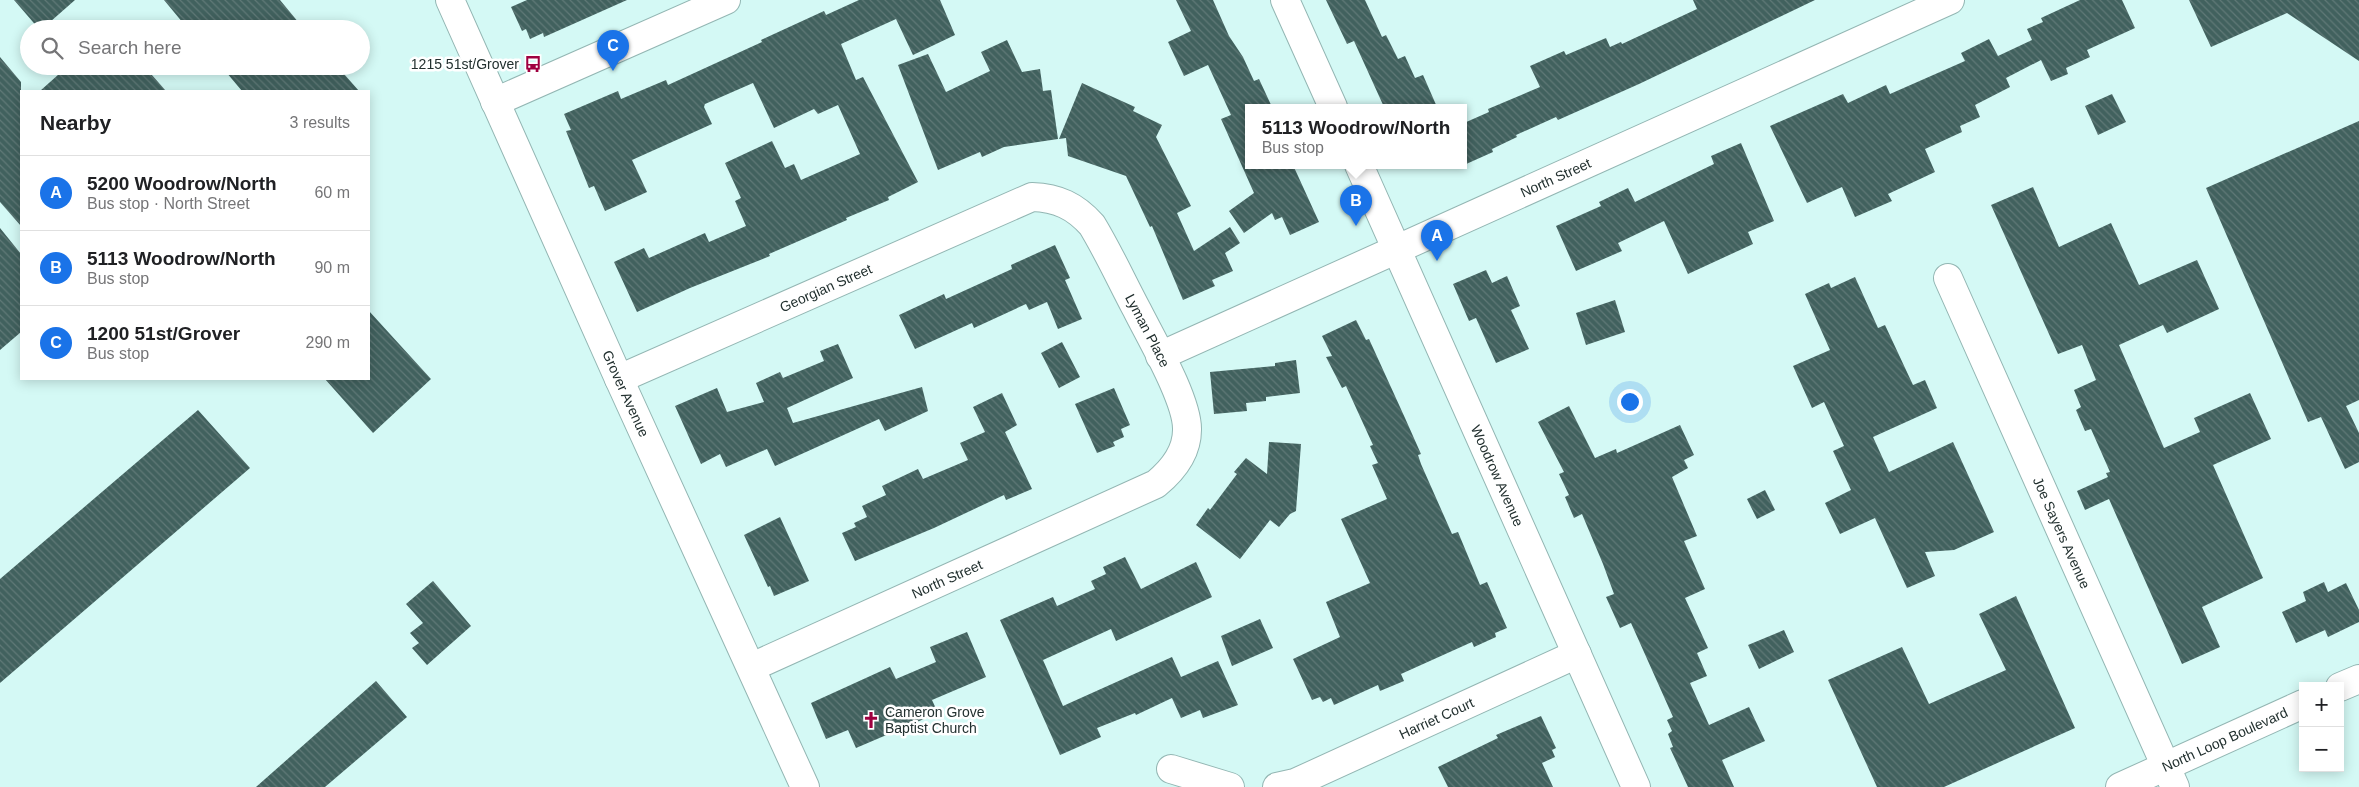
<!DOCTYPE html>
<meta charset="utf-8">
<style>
:root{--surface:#fff;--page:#f6f6f6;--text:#202124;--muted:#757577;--line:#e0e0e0;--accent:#1a73e8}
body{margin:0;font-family:Arial,sans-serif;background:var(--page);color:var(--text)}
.controls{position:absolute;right:15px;bottom:15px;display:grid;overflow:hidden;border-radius:0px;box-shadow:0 2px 12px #0003}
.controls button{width:45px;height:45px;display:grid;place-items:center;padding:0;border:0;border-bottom:1px solid var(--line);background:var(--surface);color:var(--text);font:25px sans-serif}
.you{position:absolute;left:1629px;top:401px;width:18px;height:18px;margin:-12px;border:4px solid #fff;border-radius:50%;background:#1a73e8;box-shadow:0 0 0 8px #1a73e833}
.badge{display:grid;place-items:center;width:32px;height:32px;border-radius:50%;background:var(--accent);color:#fff;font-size:16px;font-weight:700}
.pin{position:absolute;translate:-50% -41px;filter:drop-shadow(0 1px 2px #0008)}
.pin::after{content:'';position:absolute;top:26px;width:18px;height:15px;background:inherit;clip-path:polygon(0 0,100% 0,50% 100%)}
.popup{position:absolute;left:1245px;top:104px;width:222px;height:65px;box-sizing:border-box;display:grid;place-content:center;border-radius:0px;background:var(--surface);filter:drop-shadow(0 1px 4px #0005);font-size:16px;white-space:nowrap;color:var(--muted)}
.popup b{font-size:19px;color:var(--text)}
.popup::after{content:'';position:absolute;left:50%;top:100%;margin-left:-10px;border:10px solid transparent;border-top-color:var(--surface)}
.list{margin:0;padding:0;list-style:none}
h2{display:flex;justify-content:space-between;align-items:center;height:65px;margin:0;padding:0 20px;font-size:21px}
h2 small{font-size:16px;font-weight:400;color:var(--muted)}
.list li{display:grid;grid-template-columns:32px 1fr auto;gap:15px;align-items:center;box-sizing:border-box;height:75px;padding:0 20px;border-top:1px solid var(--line)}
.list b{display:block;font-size:19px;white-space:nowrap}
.list p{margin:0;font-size:16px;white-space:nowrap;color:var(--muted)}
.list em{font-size:16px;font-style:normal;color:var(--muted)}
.icon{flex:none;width:28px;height:28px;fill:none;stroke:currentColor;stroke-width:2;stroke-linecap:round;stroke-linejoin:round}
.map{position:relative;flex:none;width:2359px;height:787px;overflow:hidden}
.search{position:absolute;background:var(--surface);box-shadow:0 2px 12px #0003;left:20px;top:20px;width:350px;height:55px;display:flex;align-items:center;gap:12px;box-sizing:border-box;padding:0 18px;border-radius:28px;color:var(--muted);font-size:19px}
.panel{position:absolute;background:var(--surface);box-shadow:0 2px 12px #0003;left:20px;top:90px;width:350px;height:290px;border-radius:0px}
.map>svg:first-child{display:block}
.building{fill:url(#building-back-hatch)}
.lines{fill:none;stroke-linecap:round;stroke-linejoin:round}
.minor-casing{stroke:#93b6b3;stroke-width:30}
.tertiary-casing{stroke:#93b6b3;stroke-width:30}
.minor{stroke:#fff;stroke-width:28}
.tertiary{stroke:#fff;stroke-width:28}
.labels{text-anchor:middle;stroke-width:5;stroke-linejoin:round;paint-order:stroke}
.poi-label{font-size:14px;fill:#22302f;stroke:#fff;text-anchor:end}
.street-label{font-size:14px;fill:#22302f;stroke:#fff}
</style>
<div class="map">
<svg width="2359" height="787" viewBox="0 0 2359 787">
<defs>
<pattern id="building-back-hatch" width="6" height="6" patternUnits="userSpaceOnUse" patternTransform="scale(1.25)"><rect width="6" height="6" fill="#41615e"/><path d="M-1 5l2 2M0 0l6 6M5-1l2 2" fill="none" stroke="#607977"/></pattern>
</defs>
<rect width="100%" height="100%" fill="#d4f9f5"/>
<path class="building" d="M14 0H75L42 29H39Z
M164 0H280L304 29H188Z
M527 0H627L544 37 543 33 530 39 526 29 522 31 511 7Z
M859 0H940L955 35 913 55 896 19 841 44 856 80 863 77 918 182 888 197 889 200 846 218 847 220 769 254 770 256 690 288 637 312 614 262 644 248 649 258 705 233 709 242 746 226 735 201 741 198 725 163 772 141 785 168 794 164 801 180 860 154 838 105 818 114 814 109 774 128 753 83 705 104 704 107 712 124 632 160 647 192 605 211 594 186 589 188 566 131 571 130 564 114 618 91 621 99 666 80 668 85 762 42 761 40 824 11 826 15Z
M1176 0H1213L1229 36 1243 57 1254 81 1259 79 1272 107H1248V165H1293L1319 222 1290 235 1282 217 1275 220 1272 213 1244 233 1229 211 1254 193 1221 119 1231 115 1208 65 1184 76 1168 42 1191 31Z
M1326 0H1365L1382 37 1386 35 1398 59 1405 56 1415 78 1423 75 1437 107H1384L1354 41 1347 44Z
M1693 0H1815L1639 84 1558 120 1556 117 1516 135 1517 137 1492 149 1493 152 1464 165V123L1489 112 1488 109 1540 87 1530 66 1564 51 1566 55 1606 38 1610 47 1621 42 1622 44 1697 9Z
M2080 0H2122L2135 28 2087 50 2090 57 2066 68 2068 74 2051 81 2041 60 2006 78 2010 87 1975 105 1980 117 1960 126 1962 132 1925 149 1935 172 1888 194 1892 201 1855 217 1842 187 1807 203 1770 126 1843 94 1848 103 1886 85 1890 94 1965 61 1961 53 1989 39 1998 56 2032 40 2027 29 2043 22 2041 18Z
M2189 0H2359V61L2287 13 2211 47Z
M1007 40 1022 72 1040 69 1043 91 1051 90 1058 139 1004 147 982 157 980 152 938 170 898 65 928 54 946 92 990 71 981 52Z
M0 57 21 82V226L0 202Z
M68 66H144L166 91H40Z
M221 66H337L359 91H242Z
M1082 83 1135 107 1133 111 1162 125 1156 137 1191 206 1177 213 1194 251 1230 227 1240 243 1225 253 1233 271 1212 280 1215 286 1183 300 1152 226 1150 227 1126 176 1068 156 1066 138 1059 139Z
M2112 94 2126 122 2098 135 2085 106Z
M2359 121V400L2346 406 2359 433V462L2345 469 2321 417 2308 422 2206 188Z
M1741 143 1774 221 1748 232 1753 244 1688 274 1664 221 1618 243 1622 251 1576 271 1556 226 1601 206 1599 202 1628 188 1635 202 1714 164 1711 156Z
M2033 187 2059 247 2111 223 2139 285 2197 260 2219 309 2167 333 2163 325 2119 345 2164 448 2200 432 2194 418 2250 393 2271 439 2213 465 2263 578 2202 607 2220 647 2182 664 2109 499 2085 510 2077 491 2108 477 2106 473 2110 472 2091 429 2085 431 2076 410 2081 407 2074 390 2096 380 2082 345 2058 354 1991 205Z
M0 228 21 254V332L0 350Z
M1055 245 1070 278 1065 280 1082 319 1058 329 1047 302 1029 310 1026 304 974 328 972 323 915 349 899 315 944 294 946 299 1012 269 1011 265Z
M1486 270 1492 283 1507 276 1520 306 1511 310 1529 349 1496 363 1476 318 1469 321 1453 284Z
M1855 277 1878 328 1885 325 1913 385 1925 380 1937 408 1873 437 1889 472 1953 442 1994 532 1954 550 1925 552 1935 576 1907 588 1875 518 1840 534 1825 503 1851 490 1833 451 1844 446 1824 402 1812 408 1793 366 1830 350 1805 294 1829 283 1831 288Z
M1615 300 1625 332 1586 345 1576 313Z
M369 311 431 379 373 433 325 379H369Z
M1356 320 1366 340 1369 339 1405 418 1421 454 1418 455 1421 464 1452 534 1458 532 1480 585 1487 582 1507 628 1495 633 1496 637 1474 647 1472 642 1401 674 1404 681 1380 691 1378 685 1334 705 1331 698 1323 702 1320 697 1312 700 1293 659 1340 637 1326 602 1370 583 1341 519 1387 499 1372 465 1378 463 1370 446 1373 445 1346 386 1342 388 1326 357 1332 356 1322 336Z
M1062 342 1080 377 1059 388 1041 353Z
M838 344 853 378 787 408 793 423 922 387 928 411 885 431 879 419 775 466 767 449 726 467 720 454 701 464 675 406 717 388 727 412 764 402 756 383 780 372 783 378 824 361 820 351Z
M1296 360 1300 393 1266 397V401L1246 403 1247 411 1214 414 1210 372 1275 366V363Z
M1114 388 1130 425 1121 429 1124 437 1113 442 1115 446 1097 453 1075 404Z
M1002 393 1017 425 1005 432 1032 489 1006 500 1004 495 934 528 855 561 842 533 856 527 854 523 867 517 862 506 886 495 882 486 918 469 923 479 968 460 960 443 985 432 973 407Z
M1569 406 1595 458 1616 449 1617 453 1680 425 1694 455 1684 460 1688 468 1672 477 1697 536 1684 541 1705 589 1685 598 1708 648 1697 653 1707 676 1690 683 1709 725 1749 707 1765 741 1722 760 1734 787H1688L1670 748 1673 747 1668 734 1672 731 1667 720 1673 717 1631 623 1620 628 1606 597 1614 594 1603 564 1582 514 1574 518 1565 497 1569 495 1559 474 1564 472 1538 422Z
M198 410 250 468 0 683V579Z
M1269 442 1301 444 1296 511 1290 514 1279 527 1270 520 1240 559 1196 525 1208 508 1210 510 1237 474 1234 472 1246 458 1267 474Z
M1765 490 1775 510 1757 519 1747 499Z
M780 517 809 581 774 596 770 586 768 587 744 535Z
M1125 557 1141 589 1196 562 1212 597 1116 641 1111 629 1043 660 1063 706 1172 657 1181 677 1218 661 1238 705 1203 718 1200 710 1181 718 1172 698 1136 715 1135 713 1097 728 1101 737 1060 755 1000 620 1053 597 1057 606 1095 589 1091 581 1106 574 1103 567Z
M433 581 471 626 427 665 412 648 419 643 410 633 423 623 406 604Z
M2324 582 2328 592 2346 583 2359 610V622L2328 637 2325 630 2296 643 2282 612 2306 601 2303 592Z
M2016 596 2075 728 1944 787H1877L1828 680 1902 647 1929 704 2006 670 1979 614Z
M1260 619 1273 648 1232 666 1221 636Z
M1784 630 1794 652 1759 669 1748 645Z
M967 632 986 677 932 700 938 713 856 748 848 730 826 739 811 703 890 667 896 679 936 662 930 647Z
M376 681 407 717 325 787H256Z
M1541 716 1556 748 1552 750 1555 757 1542 763 1553 787H1448L1438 767 1498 738 1496 735Z"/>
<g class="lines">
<g class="minor-casing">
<g id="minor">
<path id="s1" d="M450 0 619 379 805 787"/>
<path d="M495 102 726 0"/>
<path id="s2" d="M1948 278 2175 787"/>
<path id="s3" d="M1160 356 1950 0"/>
<path id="s4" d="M619 379 1032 197C1058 198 1075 206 1092 225 1109 253 1122 282 1137 310 1151 338 1188 401 1187 430 1187 453 1173 470 1156 484L752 667"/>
<path d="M1171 769 1230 787"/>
<path id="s5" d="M1277 787 1295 783 1577 654"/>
</g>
</g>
<g class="tertiary-casing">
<g id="tertiary">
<path d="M1285 0 1333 107"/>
<path id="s6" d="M1359 165 1636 787"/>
<path d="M2340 687 2359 679"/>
<path id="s7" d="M2120 787 2303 704"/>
</g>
</g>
<use href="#minor" class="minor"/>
<use href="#tertiary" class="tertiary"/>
</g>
<defs>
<g id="bus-bare" transform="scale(1.35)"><path d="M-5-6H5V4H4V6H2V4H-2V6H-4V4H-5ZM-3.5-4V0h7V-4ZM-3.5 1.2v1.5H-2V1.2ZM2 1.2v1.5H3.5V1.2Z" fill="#9f0140" stroke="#fff" stroke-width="2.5" paint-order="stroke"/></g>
<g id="church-bare" transform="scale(1.35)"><path d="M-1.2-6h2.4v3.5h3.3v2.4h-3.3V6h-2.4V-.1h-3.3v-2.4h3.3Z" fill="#9f0140" stroke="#fff" stroke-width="2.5" paint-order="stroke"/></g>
</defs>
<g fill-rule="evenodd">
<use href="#bus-bare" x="533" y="64"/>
<use href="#church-bare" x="871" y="720"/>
</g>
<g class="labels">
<g class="poi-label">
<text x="519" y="69">1215 51st/Grover</text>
<text x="885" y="717" text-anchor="start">Cameron Grove<tspan x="885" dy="16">Baptist Church</tspan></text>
</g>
<g class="street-label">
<text dy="5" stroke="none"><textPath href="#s3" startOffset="434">North Street</textPath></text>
<text dy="5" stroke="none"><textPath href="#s4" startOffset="226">Georgian Street</textPath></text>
<text dy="5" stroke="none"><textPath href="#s4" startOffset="639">Lyman Place</textPath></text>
<text dy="5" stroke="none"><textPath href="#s1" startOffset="431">Grover Avenue</textPath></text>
<text dy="5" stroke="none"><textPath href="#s6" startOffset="340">Woodrow Avenue</textPath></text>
<text dy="5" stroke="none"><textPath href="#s2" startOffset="279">Joe Sayers Avenue</textPath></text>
<text transform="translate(947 579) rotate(-24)" y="5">North Street</text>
<text dy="5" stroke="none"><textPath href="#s5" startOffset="174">Harriet Court</textPath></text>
<text dy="5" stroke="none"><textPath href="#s7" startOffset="115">North Loop Boulevard</textPath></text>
</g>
</g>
</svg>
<div class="controls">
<button>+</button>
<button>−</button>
</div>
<div class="you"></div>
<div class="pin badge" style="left:1437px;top:261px">A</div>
<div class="pin badge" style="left:1356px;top:226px">B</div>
<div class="popup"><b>5113 Woodrow/North</b>Bus stop</div>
<div class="pin badge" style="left:613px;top:71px">C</div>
<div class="search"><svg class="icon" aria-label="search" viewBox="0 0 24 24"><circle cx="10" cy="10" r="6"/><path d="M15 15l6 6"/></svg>Search here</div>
<section class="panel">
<h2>Nearby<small>3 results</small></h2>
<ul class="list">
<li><span class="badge">A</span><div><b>5200 Woodrow/North</b><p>Bus stop · North Street</p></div><em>60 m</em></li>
<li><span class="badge">B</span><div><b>5113 Woodrow/North</b><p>Bus stop</p></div><em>90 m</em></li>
<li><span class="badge">C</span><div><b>1200 51st/Grover</b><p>Bus stop</p></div><em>290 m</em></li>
</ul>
</section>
</div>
